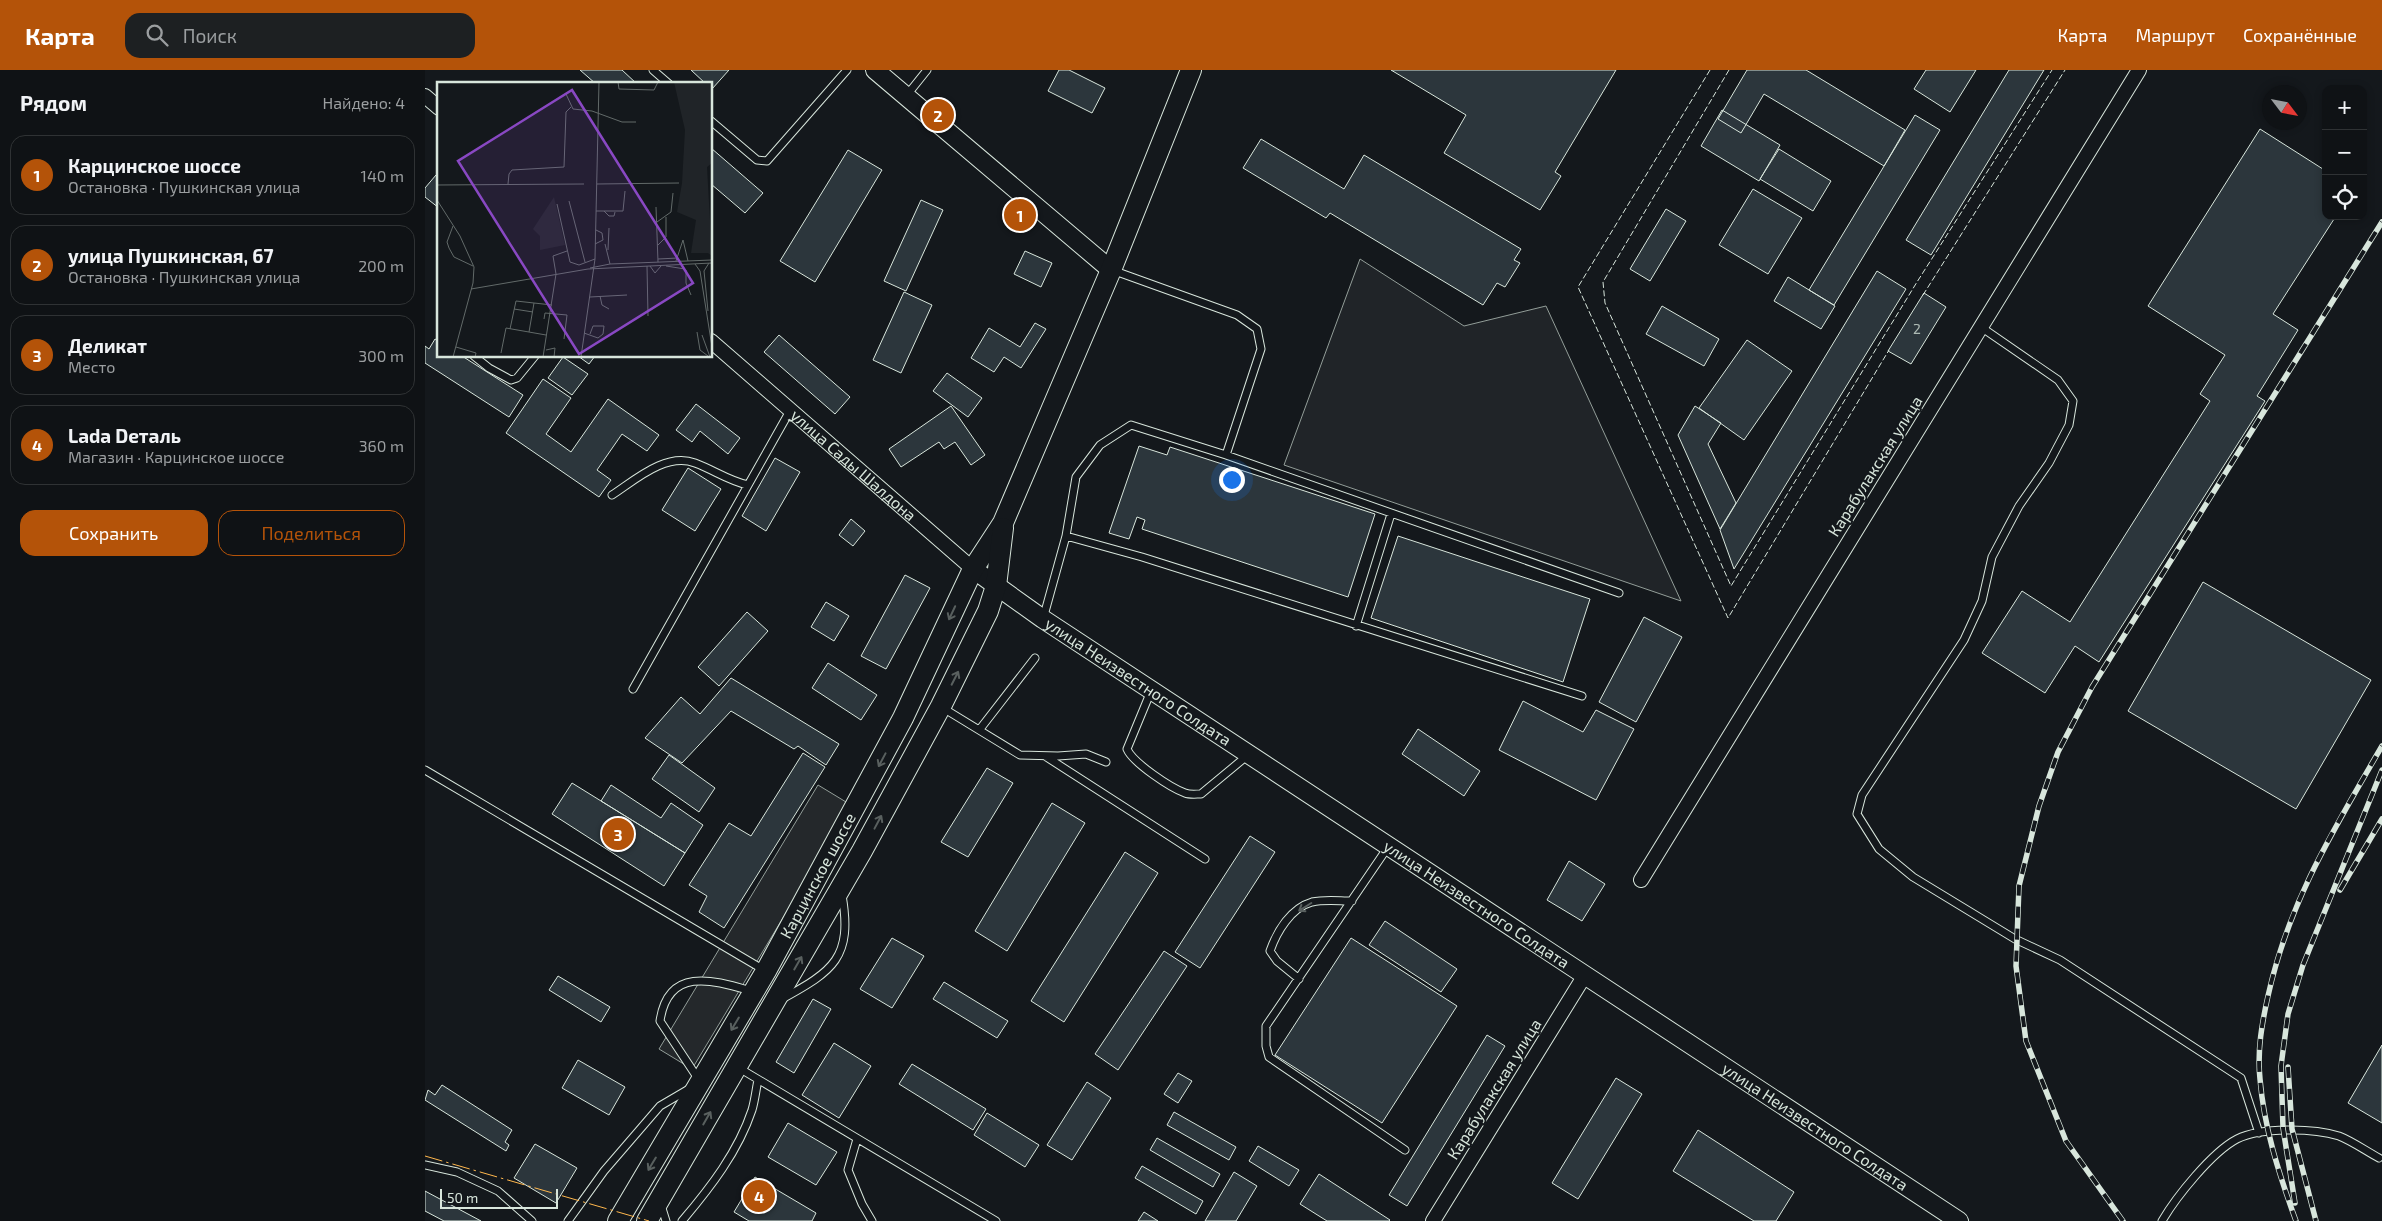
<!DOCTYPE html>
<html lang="ru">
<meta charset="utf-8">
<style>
:root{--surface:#0f1215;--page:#1d2022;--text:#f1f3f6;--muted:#9b9ea0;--line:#2f3234;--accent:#b45309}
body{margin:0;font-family:"Exo 2",sans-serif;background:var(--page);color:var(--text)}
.controls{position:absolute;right:15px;top:15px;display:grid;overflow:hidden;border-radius:10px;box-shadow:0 2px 8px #0003}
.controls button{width:45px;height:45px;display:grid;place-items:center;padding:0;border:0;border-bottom:1px solid var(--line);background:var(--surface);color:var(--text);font:25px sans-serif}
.compass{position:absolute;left:1837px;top:15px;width:45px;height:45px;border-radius:50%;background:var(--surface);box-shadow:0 2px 8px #0003;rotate:122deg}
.scale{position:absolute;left:15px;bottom:12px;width:118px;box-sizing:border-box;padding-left:5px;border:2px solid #d8e6dc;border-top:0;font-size:14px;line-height:18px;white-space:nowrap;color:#d8e6dc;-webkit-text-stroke:4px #14181c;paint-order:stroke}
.you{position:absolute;left:806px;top:409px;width:18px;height:18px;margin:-12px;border:4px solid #fff;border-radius:50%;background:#1a73e8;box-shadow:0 0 0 8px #1a73e833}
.badge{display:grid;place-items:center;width:32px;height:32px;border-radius:50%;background:var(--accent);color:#fff;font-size:16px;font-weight:700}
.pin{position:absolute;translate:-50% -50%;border:2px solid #fff;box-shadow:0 1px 5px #0006}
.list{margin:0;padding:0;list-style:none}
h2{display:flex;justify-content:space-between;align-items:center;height:65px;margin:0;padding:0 20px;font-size:21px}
h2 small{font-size:16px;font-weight:400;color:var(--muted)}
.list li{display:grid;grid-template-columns:32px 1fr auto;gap:15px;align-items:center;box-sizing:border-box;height:80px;margin:0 10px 10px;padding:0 10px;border:1px solid var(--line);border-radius:15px}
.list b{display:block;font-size:19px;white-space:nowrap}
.list p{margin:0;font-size:16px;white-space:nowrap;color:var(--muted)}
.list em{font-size:16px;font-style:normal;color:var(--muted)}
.actions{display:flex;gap:10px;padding:15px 20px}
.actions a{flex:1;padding:11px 0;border:1px solid var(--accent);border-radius:15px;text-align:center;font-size:18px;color:var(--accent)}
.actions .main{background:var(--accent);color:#fff}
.icon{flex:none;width:28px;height:28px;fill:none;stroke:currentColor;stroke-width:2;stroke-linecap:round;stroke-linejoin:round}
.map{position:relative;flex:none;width:1957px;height:1151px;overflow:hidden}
header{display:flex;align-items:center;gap:30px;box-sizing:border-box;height:70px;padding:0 25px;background:var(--accent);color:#fff}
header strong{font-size:24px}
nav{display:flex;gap:28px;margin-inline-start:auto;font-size:18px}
.search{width:350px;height:45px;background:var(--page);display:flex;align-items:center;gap:12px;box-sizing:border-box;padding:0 18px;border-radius:15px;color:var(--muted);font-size:19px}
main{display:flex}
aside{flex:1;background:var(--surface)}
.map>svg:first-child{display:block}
.green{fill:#202428;stroke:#939e99}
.parking{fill:#24282b;stroke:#939e99}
.building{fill:#2c363c;stroke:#d8e6dc}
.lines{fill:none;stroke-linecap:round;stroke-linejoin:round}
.service-casing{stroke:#d8e6dc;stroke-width:9}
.minor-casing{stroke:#d8e6dc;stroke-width:16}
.tertiary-casing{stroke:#d8e6dc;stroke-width:20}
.secondary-casing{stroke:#d8e6dc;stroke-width:22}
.service{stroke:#14181c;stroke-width:7}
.minor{stroke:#14181c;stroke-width:14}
.tertiary{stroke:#14181c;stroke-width:18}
.secondary{stroke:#14181c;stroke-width:20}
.rail-casing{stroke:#d8e6dc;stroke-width:5.5}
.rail{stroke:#14181c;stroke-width:4;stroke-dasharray:11;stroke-linecap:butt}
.fence{stroke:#d8e6dc;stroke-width:1;stroke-dasharray:6 2.5;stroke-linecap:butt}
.power{stroke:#ffb74d;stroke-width:1;stroke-dasharray:18 4 2.5 4;stroke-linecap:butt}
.oneway{stroke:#59605f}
.labels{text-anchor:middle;stroke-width:4;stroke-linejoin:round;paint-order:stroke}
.number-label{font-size:14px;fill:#adbab4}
.street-label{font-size:16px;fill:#d8e6dc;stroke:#14181c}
.inset-road{fill:none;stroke:#626a69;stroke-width:1}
.view{fill:#8948c3;fill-opacity:0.15;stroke:#8948c3;stroke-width:2.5}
.inset-edge{fill:none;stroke:#d8e6dc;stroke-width:2.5}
</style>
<header>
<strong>Карта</strong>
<div class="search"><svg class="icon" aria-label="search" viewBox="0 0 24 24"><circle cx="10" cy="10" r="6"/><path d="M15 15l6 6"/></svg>Поиск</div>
<nav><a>Карта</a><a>Маршрут</a><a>Сохранённые</a></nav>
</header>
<main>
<aside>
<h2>Рядом<small>Найдено: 4</small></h2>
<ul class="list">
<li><span class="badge">1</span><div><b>Карцинское шоссе</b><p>Остановка · Пушкинская улица</p></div><em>140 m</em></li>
<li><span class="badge">2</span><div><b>улица Пушкинская, 67</b><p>Остановка · Пушкинская улица</p></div><em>200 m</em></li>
<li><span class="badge">3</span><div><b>Деликат</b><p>Место</p></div><em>300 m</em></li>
<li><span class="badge">4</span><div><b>Lada Dеталь</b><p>Магазин · Карцинское шоссе</p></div><em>360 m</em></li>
</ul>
<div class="actions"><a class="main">Сохранить</a><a>Поделиться</a></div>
</aside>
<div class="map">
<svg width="1957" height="1151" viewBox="0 0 1957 1151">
<rect width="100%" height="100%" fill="#14181c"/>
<path class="green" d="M935 189 1039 256 1121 236 1256 531 859 395Z"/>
<path class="parking" d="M393 715 426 735 267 999 234 979Z"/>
<path class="building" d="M155 0H197L212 14H171Z
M266 0H304L287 19 286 14H281Z
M634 0H644L680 18 667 43 623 21Z
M966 0H1191L1130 102 1136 106 1115 140 1019 83 1041 45Z
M1322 0H1381L1480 60 1459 96 1339 24 1316 63 1293 49Z
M1501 0H1551L1525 42 1489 19Z
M1584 0H1619L1506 185 1481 170Z
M1297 40 1355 75 1334 111 1276 76Z
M1490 45 1515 60 1409 235 1384 220Z
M1835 59 1901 101V146H1911L1848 244 1873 260 1832 326 1840 331 1674 592 1650 576 1620 623 1557 583 1597 521 1645 552 1785 331 1775 324 1800 285 1723 236Z
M836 69 919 119 939 85 1096 179 1089 190 1095 193 1080 217 1072 213 1058 235 905 143 901 148 818 98Z
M286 78 338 123 320 143 286 114Z
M1354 79 1406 111 1388 141 1335 109Z
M423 80 457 100 390 212 355 191Z
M11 105 14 107V138L0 127V118Z
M1328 119 1377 148 1343 204 1294 175Z
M496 130 518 140 481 221 459 211Z
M1241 139 1261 151 1225 211 1205 199Z
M600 181 627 193 616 217 589 204Z
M1452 201 1481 219 1309 499 1295 460Z
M1363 207 1410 236 1396 259 1349 231Z
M479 222 507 235 476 303 448 290Z
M1499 223 1521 237 1486 294 1463 281Z
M1237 236 1294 269 1279 296 1221 264Z
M610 253 621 259 596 298 579 287 569 302 546 288 564 258 595 277Z
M354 265 425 327 410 344 339 282Z
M10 269 14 271V286H37L98 325 84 347 0 293V276L4 279Z
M1322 270 1367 301 1319 370 1274 338Z
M153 286H170L164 294Z
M138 287 163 304 147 325 123 308Z
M522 303 557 328 543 347 508 321Z
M118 309 146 328 121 364 146 382 183 329 234 365 222 381 197 364 172 400 186 410 174 427 81 363Z
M271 334 315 368 303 384 275 361 267 372 251 360Z
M526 336 560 385 546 395 530 372 519 379 514 372 476 397 464 379Z
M1270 336 1296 353 1283 374 1311 433 1295 459 1253 365Z
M714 376 742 385 745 377 950 444 923 527 717 459 720 450 712 447 704 469 684 463Z
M350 388 375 402 341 461 317 446Z
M263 398 296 419 270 461 237 440Z
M426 449 440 461 428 476 414 465Z
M973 466 1165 529 1138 612 946 548Z
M480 505 505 518 461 599 436 586Z
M1778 512 1946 610 1871 739 1703 641Z
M401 532 424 546 409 571 386 557Z
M322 542 343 561 294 616 273 597Z
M1219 547 1257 567 1211 652 1174 632Z
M403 593 452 625 436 650 387 618Z
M306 608 414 674 401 695 373 676 369 679 306 641 257 693 220 668 256 627 275 644Z
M1098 631 1158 662 1171 640 1209 659 1171 730 1074 680Z
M993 659 1055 701 1039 726 977 684Z
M378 683 400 697 299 858 274 842 282 826 264 815 304 753 326 766Z
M244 685 290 718 274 742 227 709Z
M562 698 588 713 543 787 516 772Z
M147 713 260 783 239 816 127 744Z
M186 715 236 748 246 733 278 755 260 783 176 731Z
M627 733 660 753 582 881 550 861Z
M825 766 850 782 775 898 750 882Z
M700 782 733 803 639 952 606 931Z
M1144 791 1180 814 1157 851 1122 830Z
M960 851 1032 899 1016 922 944 875Z
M467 868 499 886 467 938 435 919Z
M926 868 1032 936 957 1053 850 985Z
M739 881 762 896 693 1000 670 984Z
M133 906 185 937 176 952 124 920Z
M519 912 583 951 572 968 508 929Z
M388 929 406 939 369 1003 351 992Z
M1062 965 1080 976 982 1136 964 1125Z
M409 973 446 996 414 1048 377 1025Z
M1957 975V1053L1923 1033Z
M153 990 200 1017 184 1045 137 1018Z
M487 994 561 1039 548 1060 474 1014Z
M753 1003 767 1011 753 1033 739 1024Z
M1191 1008 1217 1024 1153 1129 1127 1113Z
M662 1012 686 1028 647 1090 622 1075Z
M17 1015 87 1060 80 1072 84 1075 81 1081 0 1030 3 1020 10 1025Z
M749 1042 811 1077 804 1090 742 1055Z
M562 1043 614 1075 600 1097 549 1065Z
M363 1053 412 1082 391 1115 343 1087Z
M1273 1060 1369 1122 1351 1151H1329L1248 1101Z
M732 1068 795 1104 788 1117 725 1080Z
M110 1074 152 1098 131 1133 89 1108Z
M833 1076 874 1100 864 1116 824 1091Z
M717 1096 778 1131 771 1144 710 1108Z
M809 1102 832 1116 811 1151H780Z
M894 1104 965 1150 964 1151H902L875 1134Z
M330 1107 391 1143 387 1151H324L309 1142Z
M0 1121 56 1151H19L0 1141Z
M719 1142 733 1151H713Z"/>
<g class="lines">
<g class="service-casing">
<path id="service" d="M228 0 244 14
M482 25 502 0
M286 51 332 90 342 91 422 0
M687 200 812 245 832 259 836 279 801 385
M1556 257 1633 310 1648 331 1644 355 1624 393 1594 436 1567 487 1557 531 1539 570 1437 725 1432 744 1454 779 1488 807 1590 869 1635 890 1816 1008 1834 1063
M49 286 64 298 86 310 92 308 110 286
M187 425C210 410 241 382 270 393 289 400 304 411 323 415
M641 466 717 487 1157 626
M618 549 641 466 651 407 675 375 706 355 801 385 1194 523
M931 556 966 444
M208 619 366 339
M726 621 702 679C708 693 746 718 760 723 765 725 771 724 776 724L823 685
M518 638 595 685 633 686 661 684 681 692
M555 659 610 588
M620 686 780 789
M0 700 339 900
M963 777 841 956V976L844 987 980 1080
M874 909 852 891 845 881C852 861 866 838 887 832 900 829 914 831 927 831
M357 929C408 901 428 888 417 825
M314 998 571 1151
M274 1010 235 951C243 896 288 910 326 921
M432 1069 423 1100 437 1134 447 1151
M0 1095 32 1102 73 1121 107 1151
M236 1135 241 1151
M143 1151 179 1101 235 1036 264 1019
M257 1151C285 1118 313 1082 327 1040 330 1030 331 1019 333 1010
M1737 1151C1751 1127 1787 1082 1812 1069 1836 1057 1888 1058 1914 1066 1927 1071 1941 1081 1954 1088"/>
</g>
<g class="minor-casing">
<g id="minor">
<path d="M0 26 14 38"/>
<path id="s1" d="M286 271 548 499"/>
<path d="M1216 810 1714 0"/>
<path d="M1008 1151 1160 905"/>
</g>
</g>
<g class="tertiary-casing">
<g id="tertiary">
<path d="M450 0 686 200"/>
<path id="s2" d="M548 499 618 549 1534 1151"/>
</g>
</g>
<g class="secondary-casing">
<g id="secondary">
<path id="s3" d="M193 1151 341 901 478 648 548 499 578 453 686 200 766 0"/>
<path d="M222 1151 437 781 516 636 563 541 571 516 578 458"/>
</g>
</g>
<use href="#service" class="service"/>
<use href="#minor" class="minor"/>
<use href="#tertiary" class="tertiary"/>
<use href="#secondary" class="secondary"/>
<g class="rail-casing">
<path id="rail" d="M1915 820 1957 749
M1863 997 1867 1059 1891 1151
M1870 1133 1858 1058 1856 996 1863 944 1878 895 1957 700
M1698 1151 1641 1071 1601 971 1591 896 1594 816 1614 736 1633 682 1667 617 1957 152
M1871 1151C1854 1104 1839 1058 1835 1009 1832 980 1837 953 1843 926 1864 831 1909 759 1957 676"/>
</g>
<use href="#rail" class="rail"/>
<path class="fence" d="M1285 0 1153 217 1303 548 1464 280
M1304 0 1178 212 1180 233 1306 516 1492 212 1627 0
M1498 225 1640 0"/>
<path class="power" d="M0 1086 224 1151"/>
</g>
<defs><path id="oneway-shaft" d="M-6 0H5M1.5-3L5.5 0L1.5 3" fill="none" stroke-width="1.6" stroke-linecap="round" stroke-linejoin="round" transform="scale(1.25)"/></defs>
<g class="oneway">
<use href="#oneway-shaft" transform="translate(527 543) rotate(115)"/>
<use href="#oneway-shaft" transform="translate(530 608) rotate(-63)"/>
<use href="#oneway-shaft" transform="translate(457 690) rotate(118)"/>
<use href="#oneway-shaft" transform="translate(453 752) rotate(-62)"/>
<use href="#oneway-shaft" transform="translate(880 837) rotate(148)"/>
<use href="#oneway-shaft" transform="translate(373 893) rotate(-60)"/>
<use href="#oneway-shaft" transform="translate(310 954) rotate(121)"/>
<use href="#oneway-shaft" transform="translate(282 1048) rotate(-60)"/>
<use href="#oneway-shaft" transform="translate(227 1094) rotate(121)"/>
</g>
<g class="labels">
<g class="number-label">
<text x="1492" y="264">2</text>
</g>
<g class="street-label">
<text dy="6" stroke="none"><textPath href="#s1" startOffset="189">улица Сады Шалдона</textPath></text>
<text transform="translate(1450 396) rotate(-58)" y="6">Карабулакская улица</text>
<text dy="6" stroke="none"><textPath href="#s2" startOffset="200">улица Неизвестного Солдата</textPath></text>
<text dy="6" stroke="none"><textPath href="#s3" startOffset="399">Карцинское шоссе</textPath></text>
<text dy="6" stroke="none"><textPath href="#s2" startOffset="605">улица Неизвестного Солдата</textPath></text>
<text transform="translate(1069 1019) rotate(-58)" y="6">Карабулакская улица</text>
<text dy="6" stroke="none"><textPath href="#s2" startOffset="1010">улица Неизвестного Солдата</textPath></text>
</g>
</g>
<g transform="translate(12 12)">
<rect width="275" height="275" fill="#14181c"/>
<path d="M237 0H275V81L270 85 275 174 271 171H254L259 138 240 130 245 101 248 48ZM117 115 128 163 103 168V154L96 147Z" fill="#202428"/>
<path class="inset-road" d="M181 0 182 7 217 8 221 0M129 12 136 27 155 29 185 40H199M71 102 72 92 75 88 127 85 129 30 134 25M160 102 242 101M0 103 147 102M0 118 23 154 37 185 36 201 16 275M132 119 148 180M120 122 133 180 142 183 158 177M219 125 221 180M159 129H186L188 109M167 129 172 134H177L178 130M220 140 234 130 236 111M16 144 10 160 12 166 17 175 36 184M158 162 166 158 165 151 159 148M168 162 173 182M221 163 229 155V135M171 168 172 146M221 177 241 176M239 179 246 158 251 179M258 182 263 189 275 265M210 184 211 234M213 184 218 191 224 184M229 184 248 187M153 186 173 182 275 178M249 188V201L254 213M34 207 151 187 275 181M163 214 165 223 172 227M153 215 190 213M77 227 96 230M271 229 267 189 272 181M107 237 108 231 130 233 127 257M73 247 79 219 115 223M92 250 97 221M260 250 263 268 271 274M147 251 161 256 166 252 167 244H156L153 252M265 253 273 275M19 265 39 271 38 275M109 268 118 266 117 275M64 271 69 246 109 253M106 275 119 192 116 174 130 169M144 275 158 177 162 0"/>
<path class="view" d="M135 8 256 201 142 272 21 79Z"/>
<rect width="275" height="275" class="inset-edge"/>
</g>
</svg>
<div class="controls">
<button>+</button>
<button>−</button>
<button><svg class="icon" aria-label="locate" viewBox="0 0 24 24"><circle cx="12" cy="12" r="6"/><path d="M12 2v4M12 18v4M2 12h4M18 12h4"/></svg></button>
</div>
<svg class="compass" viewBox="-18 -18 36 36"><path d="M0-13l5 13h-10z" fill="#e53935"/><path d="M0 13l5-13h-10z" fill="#9b9ea0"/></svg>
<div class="scale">50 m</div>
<div class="you"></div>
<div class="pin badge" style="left:595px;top:145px">1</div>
<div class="pin badge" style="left:513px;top:45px">2</div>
<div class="pin badge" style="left:193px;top:764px">3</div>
<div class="pin badge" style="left:334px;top:1126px">4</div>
</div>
</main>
